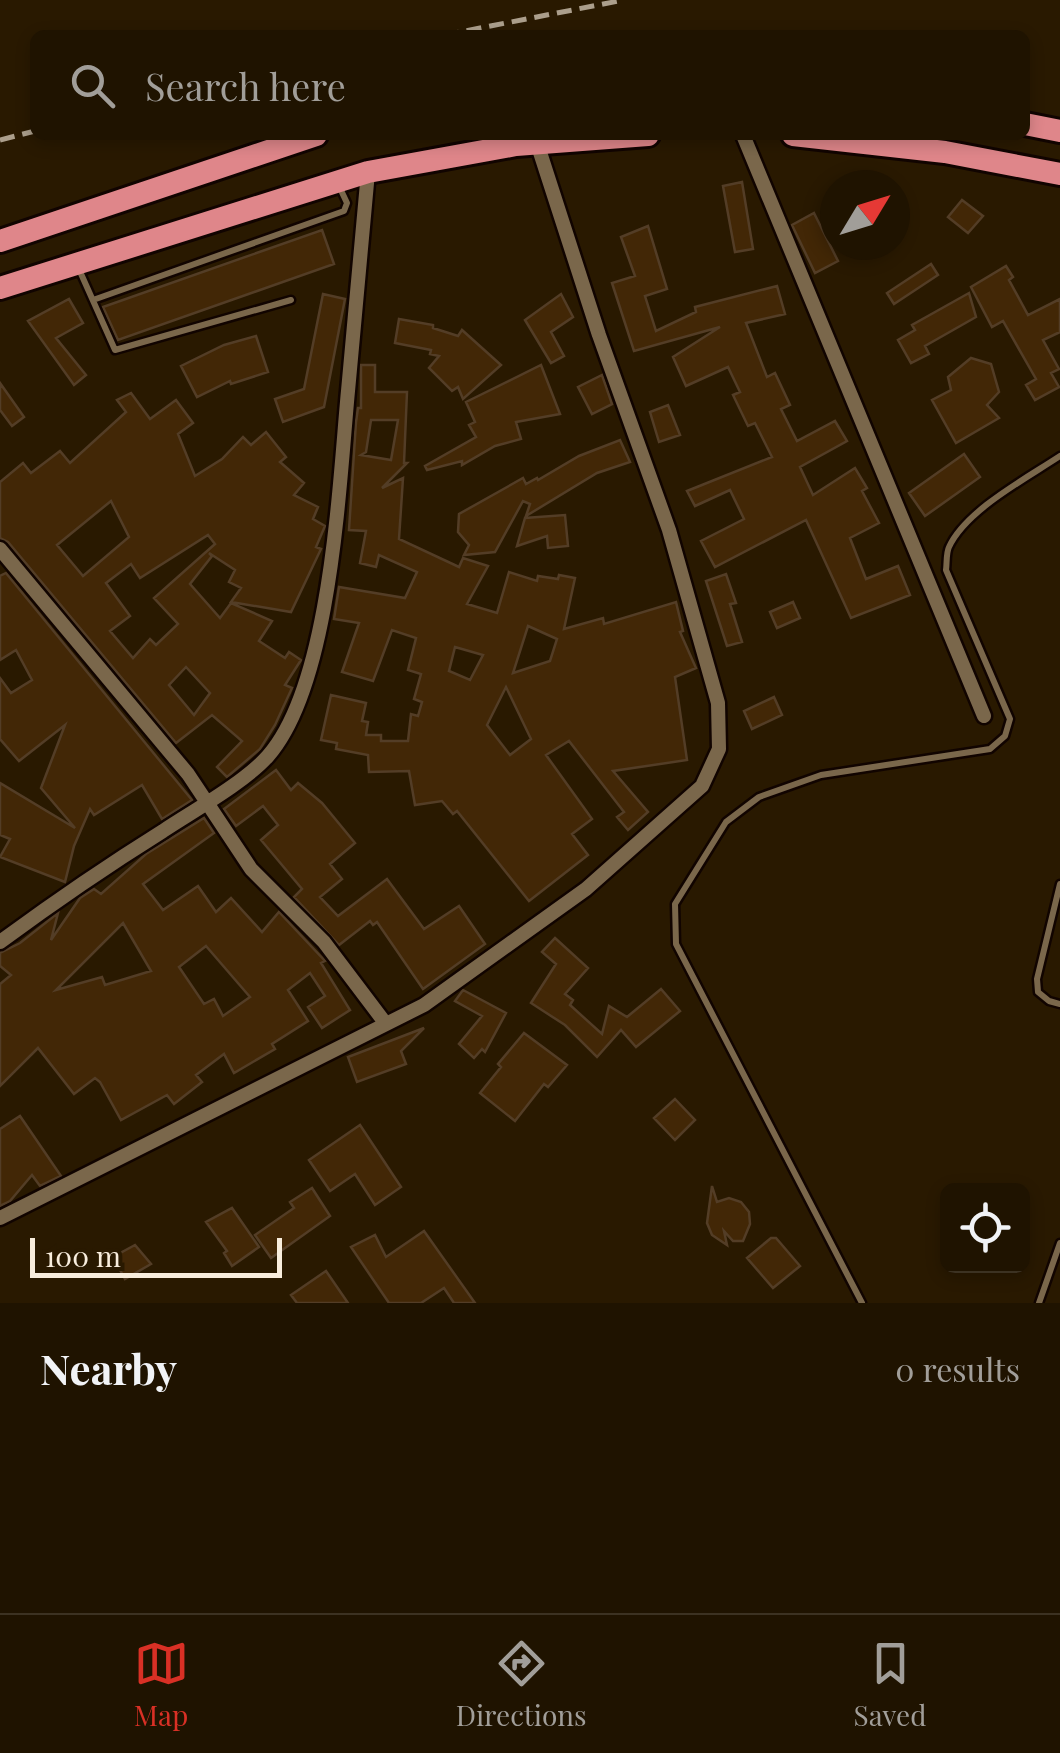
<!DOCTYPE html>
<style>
:root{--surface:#1f1300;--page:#2c200f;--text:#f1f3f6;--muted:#a19e99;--line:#3c3222;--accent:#d93025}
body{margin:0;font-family:"Playfair Display",serif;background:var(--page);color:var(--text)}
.controls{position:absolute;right:30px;bottom:30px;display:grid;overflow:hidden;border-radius:15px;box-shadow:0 5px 15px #0003}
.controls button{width:90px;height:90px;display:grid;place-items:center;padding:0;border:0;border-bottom:2px solid var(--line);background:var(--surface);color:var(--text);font:50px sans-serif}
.compass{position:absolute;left:820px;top:170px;width:90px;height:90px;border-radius:50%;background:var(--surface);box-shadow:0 5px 15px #0003;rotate:52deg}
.scale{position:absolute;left:30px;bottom:25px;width:252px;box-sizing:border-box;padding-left:10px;border:5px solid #f8eddd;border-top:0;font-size:28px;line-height:35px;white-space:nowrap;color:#f8eddd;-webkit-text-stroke:8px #291900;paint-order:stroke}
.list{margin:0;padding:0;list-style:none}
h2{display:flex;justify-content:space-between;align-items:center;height:130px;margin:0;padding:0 40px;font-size:42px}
h2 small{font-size:32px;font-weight:400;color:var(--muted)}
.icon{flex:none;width:55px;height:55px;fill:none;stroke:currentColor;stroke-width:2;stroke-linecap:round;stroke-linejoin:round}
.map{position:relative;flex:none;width:1060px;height:1303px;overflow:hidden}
.search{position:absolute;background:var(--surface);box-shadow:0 5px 15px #0003;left:30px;right:30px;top:30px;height:110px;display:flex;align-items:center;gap:25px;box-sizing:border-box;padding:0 35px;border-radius:15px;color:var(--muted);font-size:38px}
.sheet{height:310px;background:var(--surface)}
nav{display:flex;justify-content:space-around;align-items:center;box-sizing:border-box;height:140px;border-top:2px solid var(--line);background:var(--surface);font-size:28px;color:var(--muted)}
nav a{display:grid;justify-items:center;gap:5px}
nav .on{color:var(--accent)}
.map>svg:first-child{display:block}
.building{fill:#422706;stroke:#533d26;stroke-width:2.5;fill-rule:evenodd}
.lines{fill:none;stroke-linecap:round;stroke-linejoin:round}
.service-casing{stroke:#110400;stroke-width:11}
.minor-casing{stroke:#110400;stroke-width:19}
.trunk-casing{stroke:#110400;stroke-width:28}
.service{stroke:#7a674b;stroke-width:6}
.minor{stroke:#7a674b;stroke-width:14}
.trunk{stroke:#df868a;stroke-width:22}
.rail{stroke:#ac9f8c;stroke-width:5;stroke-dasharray:15 8;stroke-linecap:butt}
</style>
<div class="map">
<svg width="1060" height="1303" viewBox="0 0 1060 1303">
<rect width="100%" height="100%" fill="#291900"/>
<path class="building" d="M742 182 753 249 735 252 723 186Z
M962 200 983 216 968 233 948 217Z
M814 213 838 261 815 273 792 225Z
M648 226 667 289 645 296 656 331 696 312 695 307 777 286 785 314 746 323 767 377 775 373 790 405 781 409 797 441 835 421 847 441 800 467 813 495 855 468 867 488 862 491 879 523 850 538 866 579 898 566 910 595 851 618 806 520 715 567 701 541 744 519 730 490 695 506 687 491 772 457 755 423 748 426 733 395 740 392 728 367 686 386 673 357 720 327 634 351 612 283 635 276 621 237Z
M322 230 334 264 118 340 103 307Z
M931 264 938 275 894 304 887 293Z
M1006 266 1013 277 1009 280 1028 315 1060 299V332L1043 340 1059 369 1051 373 1059 387 1035 400 1026 385 1036 379 1003 321 992 327 971 287Z
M969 293 976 317 925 346 929 354 911 363 898 340 915 330 912 325Z
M323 294 345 299 324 407 283 422 275 399 304 389Z
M561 294 573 317 551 332 564 356 551 363 525 320Z
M69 299 83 323 56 338 86 375 74 385 28 321Z
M399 319 433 325V328L458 336 462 330 501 365 463 399 458 387 452 391 429 368 439 356 430 354 431 350 395 343Z
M256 336 268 372 231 384 230 381 197 397 181 366 224 345Z
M971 358 991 364 999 392 987 405 999 418 956 443 932 400 951 390 948 377Z
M361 365H375V392H407L404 463H407L382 488 403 478 399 539 459 567 463 558 488 566 467 604 497 613 509 572 537 581 538 576 558 579 559 575 575 578 564 629 603 618 604 624 676 602 683 631 680 632 696 668 675 677 687 760 613 771 648 812 628 830 617 817 624 812 569 741 546 755 592 819 572 834 588 855 529 901 457 811 453 814 442 801 415 805 409 771 369 772 368 755 336 749 337 743 321 740 331 695 366 703 362 721 368 722 366 735H381V741H408L411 714 418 716 422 702 414 699 421 674 408 670 416 638 392 630 373 681 342 672 359 623 334 619 339 587 405 598 417 572 379 555 376 567 360 563 366 531 349 530 356 422 358 408H361ZM371 420H398L391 460 361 455 366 452ZM528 626 557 639 550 661 513 673ZM455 647 483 655 470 680 449 671ZM506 687 531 739 510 755 487 725Z
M541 365 560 414 516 422 521 439 495 446 462 465V461L427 470 425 466 476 437 469 425 475 422 466 402Z
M602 375 612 404 592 414 578 387Z
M0 383 24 417 12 426 0 410Z
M131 393 150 419 176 400 193 423 178 434 195 476 222 459 243 437 251 445 266 432 286 457 280 462 304 483 294 495 318 507 313 519 325 526 316 547 321 549 291 612 231 602 241 588 229 582 235 570 209 553 212 556 190 584 220 618 231 603 272 621 259 641 285 658 289 652 301 660 285 685 292 688 275 725 260 749 227 777 217 767 242 741 212 715 176 743 8 542 0 538V482L23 463 31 473 60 451 70 463 126 412 117 400ZM111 501 129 537 83 576 57 545ZM208 535 215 544 154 598 178 624 156 645 150 639 133 658 110 631 130 616 106 583 131 564 140 578ZM186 667 210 693 194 715 169 685Z
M668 405 680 435 659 442 650 412Z
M620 440 630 462 597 473 526 516 530 504 523 501 495 552 464 555 469 545 458 532 459 514 523 478 526 484 537 478 538 480 579 456Z
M964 454 980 477 925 516 909 493Z
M565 515 568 546 548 548 547 536 517 546 525 518Z
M6 573 192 800 162 819 142 785 94 815 90 809 74 846 65 882 0 857 10 839 0 835V783L75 828 41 788 65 725 19 761 0 739V678L11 693 32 680 16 650 0 660V576Z
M726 574 736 603 730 604 742 642 727 646 706 581Z
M793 602 800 618 777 628 770 612Z
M774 697 782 715 752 729 744 711Z
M276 770 291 790 298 783 322 803 355 843 330 864 342 879 320 897 338 916 387 879 424 929 459 906 485 944 423 989 377 922 373 925 370 921 339 945 294 897 302 889 261 840 278 825 263 806 236 826 224 809Z
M204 818 214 833 143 884 163 910 198 886 216 912 231 898 262 932 279 912 325 961 321 963 350 1010 322 1028 308 1007 325 996 310 973 288 990 308 1021 272 1044 275 1049 234 1073 224 1054 196 1075 202 1082 174 1104 167 1095 121 1120 100 1082 95 1078 74 1094 38 1048 0 1086V984L11 975 0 966V953L20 943 58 913 51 940 80 898 94 889 101 894 146 854ZM123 923 151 971 105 985 102 977 56 990ZM206 946 250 997 223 1016 214 999 204 1004 179 967Z
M555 938 588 968 565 994 573 1000 570 1005 602 1034 609 1006 627 1017 661 989 680 1011 636 1047 621 1030 597 1057 565 1025 531 1003 556 964 542 952Z
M463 990 506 1013 485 1052 482 1049 474 1058 459 1044 482 1016 455 1001Z
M424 1028 401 1051 406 1064 357 1082 348 1057Z
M524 1033 567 1065 548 1087 544 1084 515 1121 480 1093 501 1067 498 1064Z
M675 1099 695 1120 675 1140 654 1118Z
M20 1116 61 1176 40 1186 32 1175 10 1201 0 1206V1129Z
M360 1125 401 1187 375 1205 355 1174 330 1191 309 1160Z
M712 1186 717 1202 729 1198 741 1202 749 1212 750 1224 743 1241H733L724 1231 727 1245 712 1235 707 1223Z
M312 1188 330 1216 271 1258 255 1235 294 1208 290 1202Z
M232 1208 259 1247 232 1266 224 1253 227 1251 206 1222Z
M424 1231 475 1303H454L444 1288 421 1303H389L351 1247 375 1235 386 1257Z
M771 1238H776L800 1266 773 1288 747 1258Z
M135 1245 151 1264 125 1279 113 1257Z
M326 1271 348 1303H297L291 1295Z"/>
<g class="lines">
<g class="service-casing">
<path id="service" d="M78 267 115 350 291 300
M93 300 344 211 347 203 339 186
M1060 884 1037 979 1038 992 1049 1001 1060 1004
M862 1303 676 944 675 904 726 822 759 797 821 775 990 749 1005 736 1010 719 946 570C947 563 946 553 949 547 966 510 1027 478 1060 456
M1039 1303 1060 1243"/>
</g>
<g class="minor-casing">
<path id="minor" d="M743 135 984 716
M0 549 188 774 251 869 324 942 386 1024
M0 942C53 903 107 866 163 831 193 811 244 783 268 756 331 684 339 486 348 391 354 318 361 245 368 172
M0 1218 424 1005 586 889 702 786 719 749 718 703 669 530 599 335 537 143"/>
</g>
<g class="trunk-casing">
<path id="trunk" d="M1025 124 1060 131
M793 135 945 152 1060 174
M0 241 316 135
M0 288 368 172 516 145 648 135"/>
</g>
<use href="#service" class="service"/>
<use href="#minor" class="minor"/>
<use href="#trunk" class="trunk"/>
<path class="rail" d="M444 35 624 0
M0 140 35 131"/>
</g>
</svg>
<div class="controls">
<button><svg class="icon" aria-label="locate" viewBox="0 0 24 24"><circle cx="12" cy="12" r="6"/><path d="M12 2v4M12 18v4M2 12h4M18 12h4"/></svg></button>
</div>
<svg class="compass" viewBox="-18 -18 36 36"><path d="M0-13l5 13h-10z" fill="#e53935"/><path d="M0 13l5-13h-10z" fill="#a19e99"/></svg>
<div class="scale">100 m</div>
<div class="search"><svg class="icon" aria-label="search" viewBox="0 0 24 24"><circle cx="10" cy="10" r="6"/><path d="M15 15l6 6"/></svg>Search here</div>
</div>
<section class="sheet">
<h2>Nearby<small>0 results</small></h2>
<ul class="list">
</ul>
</section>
<nav>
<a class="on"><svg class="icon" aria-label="map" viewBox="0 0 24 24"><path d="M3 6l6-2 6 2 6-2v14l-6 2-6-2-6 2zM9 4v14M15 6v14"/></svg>Map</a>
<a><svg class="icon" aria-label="directions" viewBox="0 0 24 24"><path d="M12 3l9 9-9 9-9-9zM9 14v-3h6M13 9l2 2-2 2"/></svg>Directions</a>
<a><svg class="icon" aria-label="saved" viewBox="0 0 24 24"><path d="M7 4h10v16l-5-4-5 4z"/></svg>Saved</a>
</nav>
